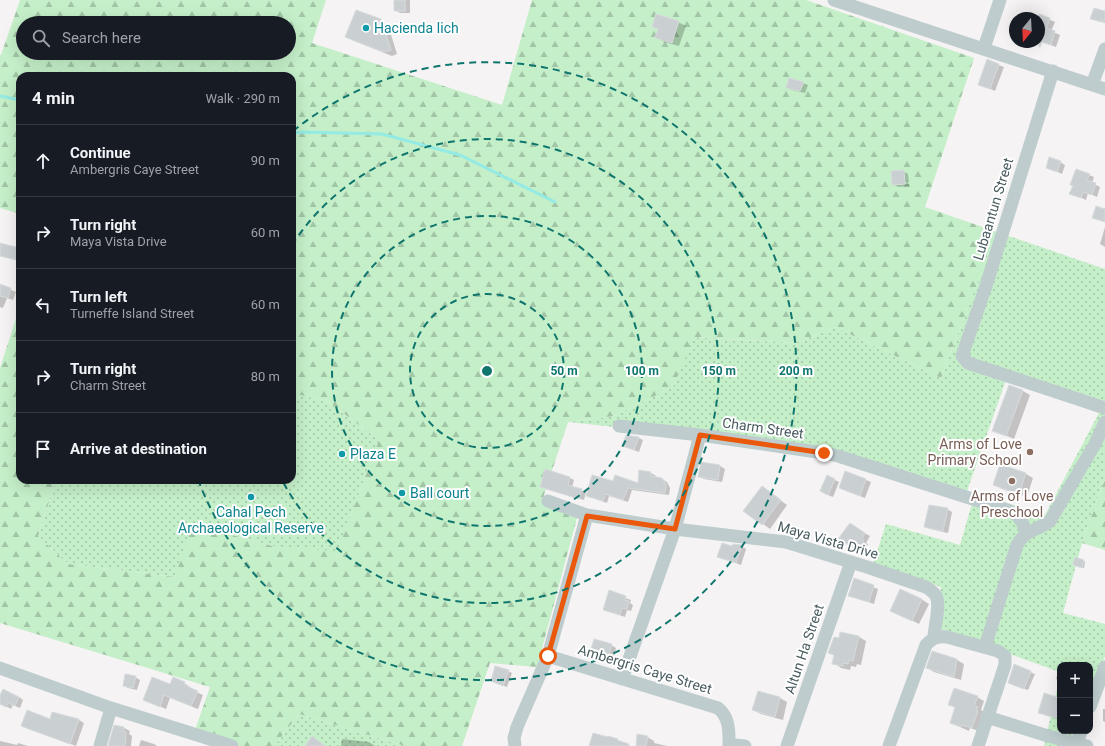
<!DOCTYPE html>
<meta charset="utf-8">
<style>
:root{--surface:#171b24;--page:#20242c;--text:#f1f3f6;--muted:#9ea1a6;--line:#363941}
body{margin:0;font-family:Roboto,sans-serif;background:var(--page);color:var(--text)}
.controls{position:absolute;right:12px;bottom:12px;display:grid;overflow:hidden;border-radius:8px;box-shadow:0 4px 16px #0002}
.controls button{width:36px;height:36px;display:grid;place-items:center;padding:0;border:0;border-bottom:1px solid var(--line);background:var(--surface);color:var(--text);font:20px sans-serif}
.compass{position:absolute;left:1009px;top:12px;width:36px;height:36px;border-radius:50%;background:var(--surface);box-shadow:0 4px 16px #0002;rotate:198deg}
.stop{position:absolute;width:12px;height:12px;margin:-9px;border:3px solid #ea580c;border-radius:50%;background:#fff}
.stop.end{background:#ea580c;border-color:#fff;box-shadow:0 1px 4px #0008}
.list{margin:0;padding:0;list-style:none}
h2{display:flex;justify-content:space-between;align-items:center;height:52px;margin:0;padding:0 16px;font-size:17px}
h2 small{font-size:13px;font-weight:400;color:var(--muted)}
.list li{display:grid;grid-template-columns:26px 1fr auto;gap:12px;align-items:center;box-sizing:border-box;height:72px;padding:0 16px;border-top:1px solid var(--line)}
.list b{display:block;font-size:15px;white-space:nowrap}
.list p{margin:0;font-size:13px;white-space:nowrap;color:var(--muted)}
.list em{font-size:13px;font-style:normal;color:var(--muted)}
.icon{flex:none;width:22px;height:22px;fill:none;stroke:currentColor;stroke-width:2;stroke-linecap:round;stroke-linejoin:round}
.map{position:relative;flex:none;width:1105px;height:746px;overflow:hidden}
.search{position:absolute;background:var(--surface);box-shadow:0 4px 16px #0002;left:16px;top:16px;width:280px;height:44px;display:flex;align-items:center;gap:10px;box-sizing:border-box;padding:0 14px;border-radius:22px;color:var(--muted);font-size:15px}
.panel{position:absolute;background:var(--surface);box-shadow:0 4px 16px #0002;left:16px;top:72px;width:280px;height:412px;border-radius:12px}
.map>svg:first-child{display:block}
.grass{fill:url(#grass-dots)}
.forest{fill:url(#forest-firs);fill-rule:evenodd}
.shadow{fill:#0003}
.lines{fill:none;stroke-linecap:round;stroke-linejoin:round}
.stream{stroke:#93ebe4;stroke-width:3}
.building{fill:#cacfd2;stroke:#d7dbdd}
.minor{stroke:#beccce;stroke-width:13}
.route{stroke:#ea580c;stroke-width:5}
.ring{fill:none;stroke:#0f766e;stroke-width:2;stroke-dasharray:7 5}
.culture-dot{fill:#0f9aa8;stroke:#fff;stroke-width:1.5}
.education-dot{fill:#8d6e63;stroke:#fff;stroke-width:1.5}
.labels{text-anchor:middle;stroke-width:4;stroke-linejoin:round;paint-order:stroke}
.culture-label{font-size:14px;fill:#0d838f;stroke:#fff;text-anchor:start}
.street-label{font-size:14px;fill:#4a5c60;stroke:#fff}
.education-label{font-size:14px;fill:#785e54;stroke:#fff;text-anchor:end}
.centre{fill:#0f766e;stroke:#fff;stroke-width:2}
.ring-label{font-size:12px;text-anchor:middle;font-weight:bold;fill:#0f766e;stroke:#fff;stroke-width:4;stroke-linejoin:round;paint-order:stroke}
</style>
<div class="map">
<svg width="1105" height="746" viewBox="0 0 1105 746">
<defs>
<pattern id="grass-dots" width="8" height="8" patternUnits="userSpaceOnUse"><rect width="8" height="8" fill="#c4efc8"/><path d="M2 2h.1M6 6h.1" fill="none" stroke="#a1c5a6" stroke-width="1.8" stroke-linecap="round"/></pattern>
<pattern id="forest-firs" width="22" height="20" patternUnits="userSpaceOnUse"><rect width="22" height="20" fill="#c4efc8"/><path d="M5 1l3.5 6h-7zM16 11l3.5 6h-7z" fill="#a1c5a6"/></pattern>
</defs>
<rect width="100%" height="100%" fill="#f5f3f3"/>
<path class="grass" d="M997 232 1105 269V478L1082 543 1063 613 1105 624V656L1090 698V665H1060V672L935 627 941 587 873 564 886 524 960 545 975 493 1045 515 1099 413 1006 380 967 491 833 450 568 422 614 416 673 387 693 337 796 343 835 327 941 378Z
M292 393 327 401 379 440 337 552 276 547 193 524 175 577 68 564 38 536 56 480H292Z
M1060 676V731H1078L1072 746H1044Z
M299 714 405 746H274Z"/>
<path class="forest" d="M20 0H326L312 43 502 105 532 0H806L974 58 925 207 997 232 941 378 835 327 796 343 694 337 673 387 614 416 568 422 542 501 577 518 537 667 490 663 462 746H405L299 714 274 746H238L195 730 210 687 0 623V368L20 306V480H56L38 536 68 564 175 577 192 524 276 547 337 551 379 440 327 401 292 393V76H20V214L0 208V55H1ZM23 23H289V53H23Z
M1105 478V550L1082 543Z"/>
<path class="shadow" d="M395 0H410V13H400L395 10Z
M1031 12 1055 22 1051 31 1060 35 1056 47 1039 41V18H1029Z
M1105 12V23L1096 21 1092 18Z
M380 20 388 25 397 54 392 56 354 41 347 37Z
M678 22 686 26 679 46 664 42 657 37 659 30 653 27Z
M988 61 1004 67 995 91 979 84Z
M803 83 808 85 805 93 792 90 787 87Z
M1060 162 1065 165 1062 174 1047 167Z
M903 171 908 174 909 182 896 183V185L909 184V186L898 187 893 184Z
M1089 175 1094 177 1092 183 1100 187 1097 197 1088 193 1086 200 1071 193Z
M1105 227V247L1100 244Z
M0 285 16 292 13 300 7 298 3 308 0 307Z
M1009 386 1023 391 1030 395 1014 439 993 430Z
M627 436 639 438 643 440 639 452 628 448Z
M702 463 720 466 725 469 722 482 704 479 699 476Z
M846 472 871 482 865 498 840 488Z
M651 473 656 476 655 478 662 479 667 482 670 488 669 495 632 490 628 502 609 496 607 503 587 496 613 483 638 485Z
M1026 474 1033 478 1027 497 1002 489 995 485Z
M827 476 839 482 833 497 825 494Z
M570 478 574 480 572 487 586 492 584 500 546 489Z
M769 492 787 505 770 529 745 511Z
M947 509 952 512 948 533 930 529 925 527Z
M850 525 870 536 866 543 868 544 863 553 839 539Z
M742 546 746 549 741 565 719 557 733 548Z
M1083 561 1085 562 1084 568 1076 566Z
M854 580 878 589 874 604 849 596Z
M609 592 631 600 630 603 633 605 631 611 627 610 625 617 604 610Z
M921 599 929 604 919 624 899 614Z
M859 637 866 641 861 665 857 664 856 667 851 666 850 670 841 668 834 663 835 656 829 653 840 639Z
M611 645 616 648 614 657 597 652 592 649Z
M933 652 957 660 964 664 961 680 934 672 927 668Z
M1059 669H1060V681L1056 679Z
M508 671 512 673 507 687 496 683Z
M1030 672 1035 674 1028 690 1013 685Z
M135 677 140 680 137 690 128 688 124 686Z
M184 683 190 687V689L203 695 198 709 170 698 166 709 144 700 171 685Z
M758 692 780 698 787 702 783 720 761 714 753 710Z
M19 697 23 700 20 708 13 705 11 709 0 703V698Z
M977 697 984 701 981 710 984 712 979 731 970 728 969 731 951 723 956 708 949 704Z
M1060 699V720L1039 712Z
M1103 709H1105V722L1103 721Z
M79 720 84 723 76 746 28 729 22 726Z
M124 728 130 731 129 734 132 736 131 746H109Z
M647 737 654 741V743L667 746H637Z
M342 739 369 742 375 746H341Z
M141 740 154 744 157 746H139Z
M0 741 17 745 18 743 28 746H0Z"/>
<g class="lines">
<path class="stream" d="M0 96 20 100
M292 133 302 132 382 134 460 155 555 202"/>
</g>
<path class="building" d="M394 0H405V11H394Z
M1094 8 1105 11V22L1090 19Z
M356 10 381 19 391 50 384 52 345 37Z
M656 14 679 21 672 43 655 38 658 29 652 27Z
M1039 14 1050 18 1047 28 1055 31 1051 45 1042 42 1040 47H1039Z
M987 59 999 64 990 89 978 85Z
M789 78 804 82 800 91 786 88Z
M1049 157 1061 161 1057 172 1046 168Z
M1076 169 1090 174 1087 180 1096 183 1092 195 1083 192 1081 198 1069 194 1073 186 1070 185Z
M904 170 905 184 892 185 891 171Z
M1096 206 1105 209V222L1092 218Z
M0 243 20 248V261L0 256Z
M0 284 11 288 8 298 0 296Z
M1009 385 1023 390 1006 436 992 431Z
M626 435 639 437 634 450 622 446Z
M701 462 720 465 718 480 698 477Z
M1000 464 1026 473 1019 494 993 485Z
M545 469 570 477 568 485 582 489 579 499 540 487Z
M639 470 651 472V476L662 478 666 485 665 493 628 488 623 500 605 494 603 501 586 496 592 475 613 481 615 475 638 483Z
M845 471 866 479 860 496 839 488Z
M827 475 835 479 828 495 820 491Z
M762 486 781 500 762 525 743 511Z
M929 505 948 508 943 531 924 527Z
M850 523 865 533 862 539 864 541 858 552 838 539Z
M722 543 732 546 733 544 742 545 736 563 717 557Z
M1075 557 1084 560 1082 568 1073 565Z
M854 578 874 585 869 602 848 596Z
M900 589 922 599 912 621 890 611Z
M609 590 626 596 625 600 629 601 627 609 622 608 620 615 603 610Z
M840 632 859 636 853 661 849 660 848 664 843 663V666L832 664 834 655 828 653 834 637 839 638Z
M594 639 612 644 609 655 591 649Z
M932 651 957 659 954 677 926 668Z
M1014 664 1031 671 1024 689 1008 683Z
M495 666 509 670 503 686 491 681Z
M125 674 136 676 133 688 123 686Z
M152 677 170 684 173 677 185 682 184 685 198 691 191 706 164 695 160 707 143 700Z
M954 688 978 696 974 706 978 707 976 710 978 711 972 728 962 725 961 727 950 723 955 707 948 705Z
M3 689 19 697 15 706 8 703 6 707 0 704V695Z
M758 691 780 697 775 717 752 710Z
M1044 693 1060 698V707L1056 718 1038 713Z
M27 710 50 719 52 712 79 719 70 744 21 726Z
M114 725 124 727 123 731 126 732 125 746H108Z
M593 733 608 737V736L618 739 617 740 629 744V746H589Z
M637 734 648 736 646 746H636Z
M312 736 325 746H305Z"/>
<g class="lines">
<path class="minor" d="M834 0 1105 89
M984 48 1000 0
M1053 71 986 286 962 356 968 363 1105 408
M1092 85 1105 49
M619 426 700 435 824 453 838 456 1010 511C1020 516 1023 522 1026 533
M548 501 587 515 675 529 786 542 867 567 926 587C930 590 934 592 936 596 941 605 934 627 934 638
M587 515 548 656 718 708C730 718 729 732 729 746
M985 647 1017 545C1026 529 1037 531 1050 521L1095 444 1105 422
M0 668 111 708 232 746
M622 679 675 529 700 435
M1090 707 1105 667
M987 717 1048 736 1087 746
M1077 744 1081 731
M100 746 111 708
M515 746 514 738 517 727 548 656
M733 746 735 745 745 746
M787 746 851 562
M889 746 926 645C932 638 938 636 947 637L998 651 1005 656V665L978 746"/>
</g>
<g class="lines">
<path class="route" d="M548 656 587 516 675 529 700 435 824 453"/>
</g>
<g class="ring">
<circle cx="487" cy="371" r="77"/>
<circle cx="487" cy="371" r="155"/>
<path d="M292 245A232 232 0 1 1 283 482"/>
<path d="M293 131A309 309 0 1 1 199 482"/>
</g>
<g class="culture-dot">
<circle cx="366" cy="28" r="4"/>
<circle cx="342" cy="454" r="4"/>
<circle cx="402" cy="493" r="4"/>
<circle cx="251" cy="497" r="4"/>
</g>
<g class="education-dot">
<circle cx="1030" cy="452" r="4"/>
<circle cx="1012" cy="481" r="4"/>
</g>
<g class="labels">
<g class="culture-label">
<text x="374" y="33">Hacienda Iich</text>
<text x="350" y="459">Plaza E</text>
<text x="410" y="498">Ball court</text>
<text x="251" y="517" text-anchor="middle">Cahal Pech<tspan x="251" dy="16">Archaeological Reserve</tspan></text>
</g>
<g class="street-label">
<text transform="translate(993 209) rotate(-73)" y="5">Lubaantun Street</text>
<text transform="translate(763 428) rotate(8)" y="5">Charm Street</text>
<text transform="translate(828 540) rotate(16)" y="5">Maya Vista Drive</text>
<text transform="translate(804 649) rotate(-71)" y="5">Altun Ha Street</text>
<text transform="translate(645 669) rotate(17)" y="5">Ambergris Caye Street</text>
</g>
<g class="education-label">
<text x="1022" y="449">Arms of Love<tspan x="1022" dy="16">Primary School</tspan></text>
<text x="1012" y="501" text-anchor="middle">Arms of Love<tspan x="1012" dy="16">Preschool</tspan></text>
</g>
</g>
<circle cx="487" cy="371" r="6" class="centre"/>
<g class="ring-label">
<text x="564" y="375">50 m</text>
<text x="642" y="375">100 m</text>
<text x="719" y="375">150 m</text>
<text x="796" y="375">200 m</text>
</g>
</svg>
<div class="controls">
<button>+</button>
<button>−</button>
</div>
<svg class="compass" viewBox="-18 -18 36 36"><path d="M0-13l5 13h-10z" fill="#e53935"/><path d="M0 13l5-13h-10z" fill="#9ea1a6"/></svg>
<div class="stop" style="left:548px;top:656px"></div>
<div class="stop end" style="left:824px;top:453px"></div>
<div class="search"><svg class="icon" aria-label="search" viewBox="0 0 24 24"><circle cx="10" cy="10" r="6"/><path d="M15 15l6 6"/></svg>Search here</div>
<section class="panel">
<h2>4 min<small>Walk · 290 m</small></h2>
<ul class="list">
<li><svg class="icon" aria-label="ahead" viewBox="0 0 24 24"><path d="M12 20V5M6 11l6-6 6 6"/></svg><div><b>Continue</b><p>Ambergris Caye Street</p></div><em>90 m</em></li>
<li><svg class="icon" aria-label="right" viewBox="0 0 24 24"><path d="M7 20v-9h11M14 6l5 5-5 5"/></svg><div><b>Turn right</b><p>Maya Vista Drive</p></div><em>60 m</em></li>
<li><svg class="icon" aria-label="left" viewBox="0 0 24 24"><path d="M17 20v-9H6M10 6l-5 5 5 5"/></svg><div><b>Turn left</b><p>Turneffe Island Street</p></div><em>60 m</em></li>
<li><svg class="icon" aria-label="right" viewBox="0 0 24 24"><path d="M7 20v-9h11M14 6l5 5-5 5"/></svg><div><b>Turn right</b><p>Charm Street</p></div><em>80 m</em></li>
<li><svg class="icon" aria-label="arrive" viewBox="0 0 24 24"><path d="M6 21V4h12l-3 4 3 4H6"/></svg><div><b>Arrive at destination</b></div></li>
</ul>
</section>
</div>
